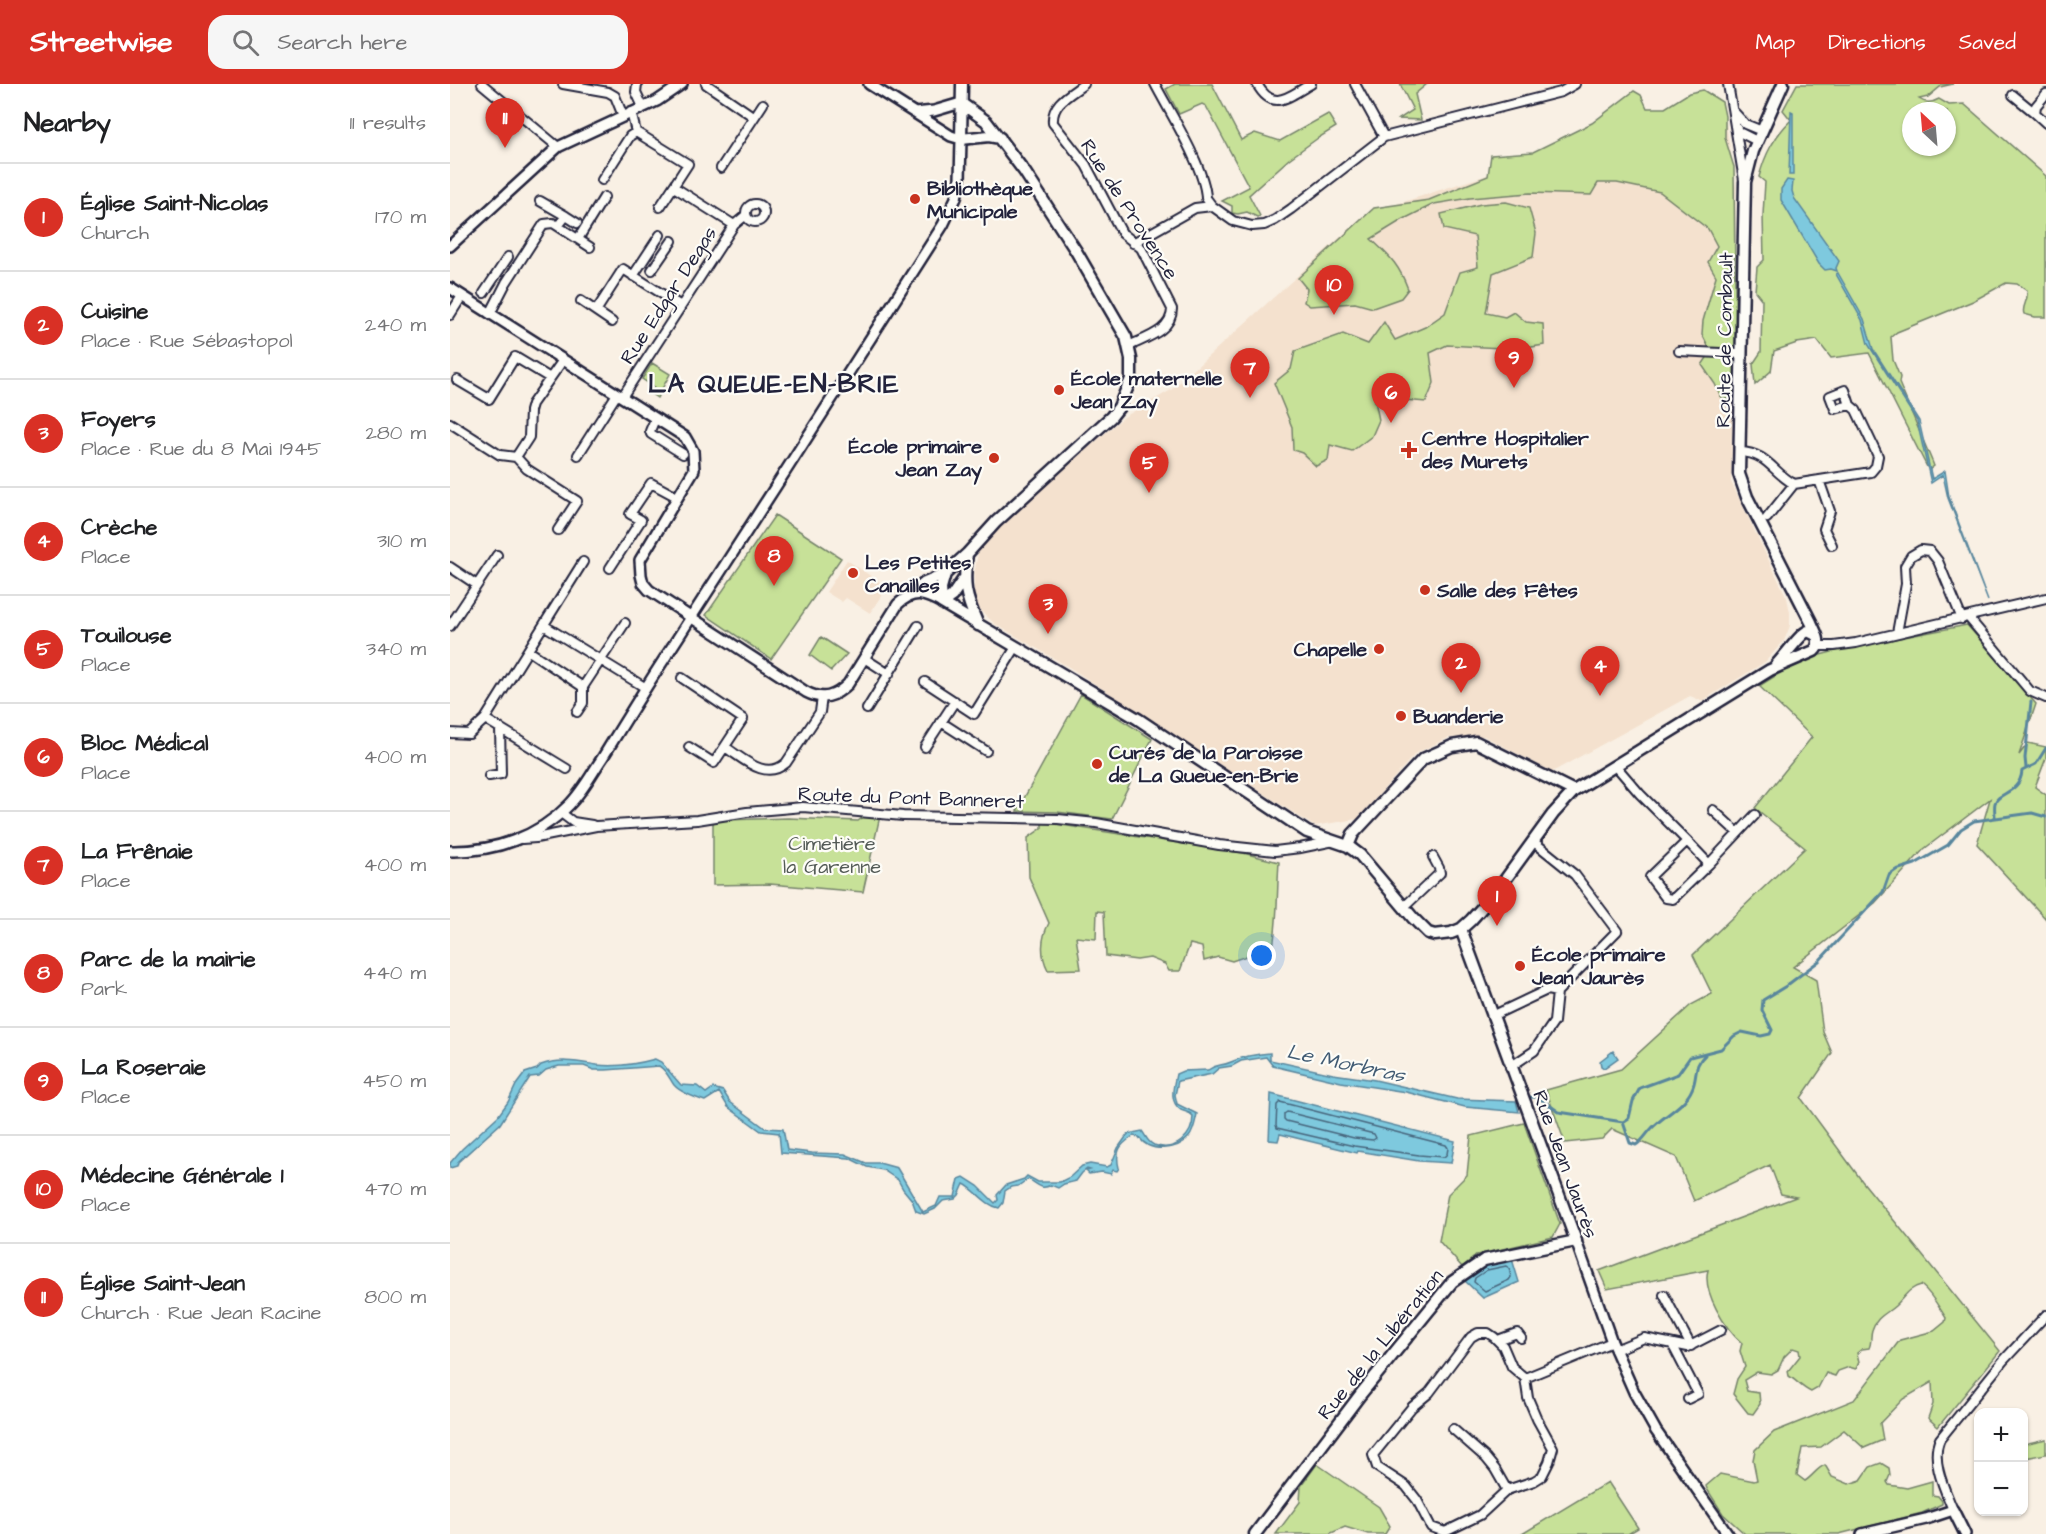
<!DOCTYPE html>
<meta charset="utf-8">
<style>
:root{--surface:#fff;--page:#f6f6f6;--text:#202124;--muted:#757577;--line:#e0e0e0;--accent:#d93025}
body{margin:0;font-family:"Architects Daughter",sans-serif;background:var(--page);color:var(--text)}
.controls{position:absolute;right:18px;bottom:18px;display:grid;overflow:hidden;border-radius:12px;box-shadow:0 2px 4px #0004}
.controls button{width:54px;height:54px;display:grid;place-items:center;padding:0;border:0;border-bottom:2px solid var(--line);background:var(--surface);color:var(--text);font:30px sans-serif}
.compass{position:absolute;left:1452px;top:18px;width:54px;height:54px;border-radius:50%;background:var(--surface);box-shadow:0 2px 4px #0004;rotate:334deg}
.you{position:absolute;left:812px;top:872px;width:21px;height:21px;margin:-15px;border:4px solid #fff;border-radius:50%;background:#1a73e8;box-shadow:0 0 0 9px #1a73e833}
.badge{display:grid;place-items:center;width:39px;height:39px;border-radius:50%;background:var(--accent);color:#fff;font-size:20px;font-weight:700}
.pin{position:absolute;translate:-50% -50px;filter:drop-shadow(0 2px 3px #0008)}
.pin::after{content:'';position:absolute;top:32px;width:21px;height:18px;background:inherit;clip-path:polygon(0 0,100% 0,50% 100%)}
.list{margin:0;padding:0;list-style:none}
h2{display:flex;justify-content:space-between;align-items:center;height:78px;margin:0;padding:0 24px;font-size:26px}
h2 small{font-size:20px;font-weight:400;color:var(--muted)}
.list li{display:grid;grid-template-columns:39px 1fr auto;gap:18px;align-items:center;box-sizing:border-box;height:108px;padding:0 24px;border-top:2px solid var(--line)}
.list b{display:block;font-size:22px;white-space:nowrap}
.list p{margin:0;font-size:20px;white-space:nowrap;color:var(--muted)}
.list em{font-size:20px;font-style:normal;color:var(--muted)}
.icon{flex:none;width:33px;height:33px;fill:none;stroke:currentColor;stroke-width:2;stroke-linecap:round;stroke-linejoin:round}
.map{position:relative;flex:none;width:1596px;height:1450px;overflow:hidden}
header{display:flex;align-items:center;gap:36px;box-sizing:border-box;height:84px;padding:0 30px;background:var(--accent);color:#fff}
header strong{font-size:28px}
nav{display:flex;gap:33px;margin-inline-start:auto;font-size:21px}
.search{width:420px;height:54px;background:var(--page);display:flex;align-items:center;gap:15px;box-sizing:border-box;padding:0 21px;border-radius:18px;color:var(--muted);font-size:22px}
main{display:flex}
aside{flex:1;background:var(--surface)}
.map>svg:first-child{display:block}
.built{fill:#f4e1ce}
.green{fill:#c7e198;stroke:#74826a;stroke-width:1.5;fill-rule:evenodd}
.water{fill:#7ec9de;stroke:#59869d;stroke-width:1.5}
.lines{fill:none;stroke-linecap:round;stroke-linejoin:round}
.shore{stroke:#47657c;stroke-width:1.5}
.stream{stroke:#59869d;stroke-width:3}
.minor-casing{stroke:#22223b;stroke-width:12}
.tertiary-casing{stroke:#22223b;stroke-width:14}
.secondary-casing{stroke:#22223b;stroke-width:15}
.minor{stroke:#fdfcf7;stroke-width:8}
.tertiary{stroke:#fdfcf7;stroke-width:9}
.secondary{stroke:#fdfcf7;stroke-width:10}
.poi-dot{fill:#c8321e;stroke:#fdfcf7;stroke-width:2}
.labels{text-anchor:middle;stroke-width:4.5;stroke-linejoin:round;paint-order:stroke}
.poi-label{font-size:20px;font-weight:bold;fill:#22223b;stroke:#fdfcf7;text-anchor:start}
.street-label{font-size:20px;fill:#22223b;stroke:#fdfcf7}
.park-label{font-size:20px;fill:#545b57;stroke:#fdfcf7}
.water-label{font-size:21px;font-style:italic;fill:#425c74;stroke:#fdfcf7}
.district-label{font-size:26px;font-weight:bold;letter-spacing:1.5px;fill:#22223b;stroke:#fdfcf7}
</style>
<header>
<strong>Streetwise</strong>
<div class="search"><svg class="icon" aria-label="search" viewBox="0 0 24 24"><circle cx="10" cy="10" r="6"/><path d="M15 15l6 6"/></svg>Search here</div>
<nav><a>Map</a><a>Directions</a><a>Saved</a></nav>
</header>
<main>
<aside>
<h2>Nearby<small>11 results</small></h2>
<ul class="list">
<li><span class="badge">1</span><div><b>Église Saint-Nicolas</b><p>Church</p></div><em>170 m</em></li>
<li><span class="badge">2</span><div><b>Cuisine</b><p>Place · Rue Sébastopol</p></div><em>240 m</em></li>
<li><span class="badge">3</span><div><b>Foyers</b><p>Place · Rue du 8 Mai 1945</p></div><em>280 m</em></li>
<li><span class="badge">4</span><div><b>Crèche</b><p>Place</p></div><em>310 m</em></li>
<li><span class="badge">5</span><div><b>Touilouse</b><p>Place</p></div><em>340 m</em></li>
<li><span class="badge">6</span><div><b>Bloc Médical</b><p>Place</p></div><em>400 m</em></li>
<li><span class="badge">7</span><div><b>La Frênaie</b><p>Place</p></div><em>400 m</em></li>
<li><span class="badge">8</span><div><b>Parc de la mairie</b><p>Park</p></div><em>440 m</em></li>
<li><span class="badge">9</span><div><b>La Roseraie</b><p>Place</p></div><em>450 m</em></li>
<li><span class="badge">10</span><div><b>Médecine Générale 1</b><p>Place</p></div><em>470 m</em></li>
<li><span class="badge">11</span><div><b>Église Saint-Jean</b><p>Church · Rue Jean Racine</p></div><em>800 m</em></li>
</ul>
</aside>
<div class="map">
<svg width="1596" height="1450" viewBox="0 0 1596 1450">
<rect width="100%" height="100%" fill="#f9f0e4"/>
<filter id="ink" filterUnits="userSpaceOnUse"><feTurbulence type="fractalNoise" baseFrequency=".0167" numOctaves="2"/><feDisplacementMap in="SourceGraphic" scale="12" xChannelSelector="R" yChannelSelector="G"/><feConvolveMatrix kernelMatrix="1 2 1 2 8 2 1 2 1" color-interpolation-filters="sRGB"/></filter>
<g filter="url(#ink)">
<path class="built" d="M1273 20 1286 103 1281 398 1337 514 1340 528V542L1334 557 1315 578 1252 617 1240 612 1102 688 1034 652 998 654 966 669 907 735 864 742 622 585 545 540 530 526 524 515V491L528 469 534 457 546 444 674 333 721 306 916 130 1018 97Z
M397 476 437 503 420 529 396 514 392 518 376 508Z"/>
<path class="green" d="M725 0H762L791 56 805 49 830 57 878 30 886 43 868 54 839 75 799 111 810 132 807 133 797 128 788 130 782 129V122L772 117 799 103 756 22 752 20 729 30 716 5Z
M950 0H977L965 10 971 36 949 35 963 26Z
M1347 0H1503L1490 3 1478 13 1469 15C1476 20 1482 19 1489 15L1499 21 1514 20 1596 92V233H1585L1574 230C1571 222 1579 217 1577 207L1567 200 1556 199 1523 217 1447 248 1441 253 1443 276 1450 293 1449 299 1482 377 1484 382 1480 385 1477 383 1419 269 1381 274 1367 256 1347 259 1324 267 1321 287 1305 301 1303 280 1311 268 1312 216 1305 207 1307 183 1314 176 1313 131 1315 98 1309 93C1315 70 1324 53 1341 36L1333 26ZM1461 27H1497V63H1461Z
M1253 6 1272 18 1275 32V54L1284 83 1286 305 1282 317 1271 313 1265 300 1252 281 1261 268 1252 250 1253 237 1266 192 1258 178 1267 162 1258 145 1210 108 1167 99H1148L1141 111 1080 109 1020 114 984 120 952 136 921 155C940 173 948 179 958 205L951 214 923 224 905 219 860 222 854 218 857 205 848 194 924 124 979 116 1038 92 1041 71 1083 68 1142 39 1184 7 1191 11 1197 24H1215L1239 9Z
M1056 118 1079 124 1086 149 1083 173 1043 189 1036 229 1055 233 1064 228 1076 238 1093 240 1094 261 1069 265 997 261 980 269 984 299 976 318 943 315 936 303 923 307 929 336 922 352 902 367 880 361 878 376 866 382 852 369 843 366 842 343 824 299 841 285 845 267 893 250 918 260 934 238 945 256 975 243 995 229 1010 188 1028 183 1025 152 994 145 991 130 1031 120Z
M202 279 220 290 207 314 200 309 204 303 192 295Z
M325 431 391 474 321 575 256 531Z
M1517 541 1586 620 1569 671 1578 659 1596 663V674L1585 703 1596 711V835L1527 760 1540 715 1474 765 1425 819 1343 883 1366 896 1373 948 1382 969 1351 1014 1412 1097 1550 1267 1488 1343 1478 1334 1483 1320 1482 1298 1453 1315 1430 1339 1433 1356 1414 1364 1394 1346 1371 1363 1352 1364 1347 1391 1355 1397C1363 1392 1367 1384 1375 1381L1382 1393 1399 1400 1411 1396 1420 1383 1431 1379 1439 1384 1440 1391 1437 1398 1439 1401 1457 1404 1482 1397V1411L1488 1412 1492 1417V1420L1472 1429 1389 1450H1295L1273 1430 1257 1405 1256 1402 1270 1390 1304 1397 1307 1396 1303 1376 1305 1366 1324 1348 1404 1316 1450 1256 1484 1247 1495 1238 1496 1234C1488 1222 1482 1210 1471 1201 1458 1204 1454 1214 1445 1222 1436 1230 1426 1233 1422 1246 1420 1252 1422 1258 1419 1264L1412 1265 1407 1269 1409 1278 1406 1285 1399 1283 1388 1287 1385 1292 1376 1289 1368 1304 1361 1308C1352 1304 1347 1297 1339 1292L1338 1287 1350 1272 1349 1266 1343 1264 1334 1273 1328 1286 1321 1290 1307 1288 1294 1296 1297 1307 1309 1309 1310 1320 1303 1330 1298 1329 1283 1310 1287 1295 1295 1283 1290 1267 1292 1259C1275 1245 1252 1207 1258 1186L1157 1205 1149 1187 1346 1113 1331 1110 1320 1081 1244 1117 1226 1073 1162 1045 1152 1055 1115 1059 1096 1006 1171 985 1241 921 1262 910 1243 871 1355 764 1305 724 1362 653 1309 602 1351 576 1397 564Z
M371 553 397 570 381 587 360 571Z
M631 610 702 655 662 735 607 728 567 727Z
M416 731 430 732 413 808 320 800 263 801V738L275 736 338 734 408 737Z
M592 738 793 769 829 778C827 806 828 834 823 863L782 877 768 873 754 877 752 863 740 860 730 887H719L715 880 700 874 687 876 656 872 654 828 647 827 646 855 626 853 631 885 598 886C590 871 591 854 599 839L579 793 578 754 592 744Z
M1074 1039 1110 1140 1103 1153 1027 1171 1012 1183 989 1157 998 1110 1017 1091 1021 1052Z
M1596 1355V1370L1575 1374 1574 1360Z
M867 1380 929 1423 940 1442 935 1450H918L895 1443 879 1450H826L850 1418 851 1402Z
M1158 1398 1188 1444 1178 1450H1072Z"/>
<path class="water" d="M1341 27 1343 28V91H1339Z
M1337 96 1343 97 1342 107 1344 114 1389 177 1386 184 1387 187 1381 185 1375 186 1369 180 1331 116V105Z
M1388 189 1414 235 1423 265 1469 337 1482 395 1495 387 1499 413 1538 517 1498 414 1493 391 1481 399 1467 337 1418 260 1412 236 1386 190Z
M1163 967 1168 974 1154 984 1151 982 1150 977Z
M820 969V976L883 990 925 996 1007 1015 1066 1017 1069 1028 1015 1023 956 1008 891 998 823 982 816 973 791 977 782 982 769 984 762 990 728 997 725 1011 727 1020 747 1030C745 1038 744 1047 739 1053 727 1067 699 1069 689 1053L683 1052C669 1062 665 1067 669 1084L667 1087 663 1086 661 1090 652 1088 639 1090 636 1087 640 1086 637 1085 632 1089 626 1097 614 1100 608 1104 601 1101C590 1107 587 1099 578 1095L568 1102 561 1103 555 1107 553 1119 549 1124C535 1121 526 1106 514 1100L509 1111 505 1115 493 1117 485 1125 474 1130 466 1127 462 1116 453 1105 448 1096 433 1086 417 1083 399 1074 331 1069 329 1049 311 1047 278 1023 269 1008 255 1017C246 1014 230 1008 224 1001 219 994 217 987 209 982L156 986H144L134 982H109L96 986 89 992 80 993 50 1040 8 1078 7 1082 0 1084V1079L12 1065 48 1032 58 1018 66 1001 75 989 87 985 91 981C110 974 128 978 147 981 166 983 187 980 205 975L211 978 231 1001 247 1002 256 1009 263 1004 273 1007 280 1018 315 1044 333 1045 337 1066 362 1069 395 1070 416 1079H429L447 1084 473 1128 486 1122 490 1113H505L509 1095 514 1093 528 1102 545 1119 548 1116 547 1111 556 1101 574 1095 577 1092 588 1098H610L620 1093 632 1082 640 1080 657 1083 661 1081 668 1064 678 1050 692 1047C696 1052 697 1058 704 1061 725 1069 743 1052 743 1032 739 1027 737 1029 731 1026 718 1018 724 1001 726 990L733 987 758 986C768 979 770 983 781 978 794 972 806 970 820 969Z
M821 1010 1005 1057 1001 1079 969 1077 908 1067 907 1069 830 1050 828 1057 819 1056Z
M1062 1175 1069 1198 1033 1214 1013 1195 1034 1180Z"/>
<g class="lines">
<path class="shore" d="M830 1018 996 1061 998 1064 997 1070 994 1073 969 1071 904 1062 827 1044 826 1041 827 1021Z
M837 1028 924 1050 926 1054 923 1056 904 1054 836 1037 834 1035V1030Z
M1056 1182 1059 1184 1061 1193 1059 1196 1035 1207 1024 1198 1025 1194 1037 1186Z"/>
<path class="stream" d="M1576 684 1575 674 1581 618
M1545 734C1545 729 1544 723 1545 719 1548 708 1570 710 1572 687L1586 680 1596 664
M1079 1013H1088L1109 1028 1173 1038 1179 1034 1183 1017 1190 1004 1228 990 1240 973 1271 965 1284 952 1292 948 1311 952 1320 950 1322 946 1312 926 1313 916 1336 902 1369 877 1433 808 1439 791 1446 786 1465 780 1498 761 1511 745 1524 737 1582 729 1596 733
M1173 1038 1180 1059 1186 1061C1193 1057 1196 1050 1202 1044 1214 1031 1235 1022 1242 1005 1248 993 1243 981 1255 971"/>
<g class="minor-casing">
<path id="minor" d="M32 0 108 63
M113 0 158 8 165 12 173 32
M187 0 186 8 193 23
M256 0 304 33
M634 0C621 10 601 19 603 39L636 81 672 149 691 164 722 225C722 247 695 254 679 262
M705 0C720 29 755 84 756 114L762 122 783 137 802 142 814 141 825 136 841 125 934 53 1111 8 1125 0
M807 0C823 29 839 12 861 0
M905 0 934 53
M1278 0 1294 96
M1596 10 1586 22 1585 29 1596 39
M1563 11 1585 29
M181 28 186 48 238 80 210 123
M1284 28 1295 40 1312 47
M1285 42 1289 48 1307 57
M271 84 313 20
M152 96 180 52 186 48
M224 103 284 141
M90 117 116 132 108 142
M296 129a9 9 0 1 1 18 0a9 9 0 1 1-18 0Z
M116 132 127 139
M128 155 154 113
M683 159 745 124 762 122
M202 186 222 157
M183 192 210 151
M34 209 58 173
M131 217 162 238
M146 227 173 185 231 222
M40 230 56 199 94 140 103 139 140 163
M0 231 12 212
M1229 267 1291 270
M7 296 39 315 65 273 100 294
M1395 306 1400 321 1385 325 1380 312Z
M172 313 284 141 296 131
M205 335 200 347 201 350 233 370
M0 339 50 371 66 373 77 385 127 417 108 446
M1290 368C1318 369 1322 388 1344 400L1421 388 1426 382 1428 372 1406 326 1400 321
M128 371 167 310
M66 373 79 353 80 327 82 320 113 276
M1369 396 1380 427 1374 445 1382 461
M1317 434 1344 400
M0 483 27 501
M160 484 191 436 180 430 201 399 227 413
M1518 533 1580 607 1596 614
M0 542 47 471
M95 542 196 604
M1447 549 1456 500 1455 482 1461 472 1471 466 1480 467 1488 477 1512 535
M1368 562H1384L1406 559 1596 514
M79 567 133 603 175 539
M414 574 439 590
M232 594 293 635 264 679 239 663
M475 598 524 630 566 563
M417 625 468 542
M127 628 133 619V603
M35 635 117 685
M491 638 536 667
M0 649 19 650 35 635 133 478
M275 663C294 675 315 697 336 679L370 628 372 613
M475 663 505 617
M1165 681 1190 710 1237 757 1200 793 1216 814 1223 815 1259 780 1237 757
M39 692 51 690 50 644
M1263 726 1288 749
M111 729 123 738 142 741
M72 755 86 754 146 742 247 736 297 728 353 723 453 732 608 735 646 739 769 761 825 767 850 764 884 757
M1259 780 1305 731
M954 823 990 789 989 784 983 773
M1042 932 1097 906 1107 908
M1060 983 1084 967 1104 938 1107 908 1167 847 1125 791 1084 758
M1214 1211 1241 1262
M1028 1249H1038L1044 1253 1053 1262 1062 1283 1075 1294 1078 1314 1087 1335 1103 1364 1099 1378 1092 1392 1084 1397 1057 1406 1030 1431 995 1448 981 1443 967 1416 956 1402 927 1383 923 1371 962 1323 979 1309 1021 1253Z
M1048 1256 1067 1249 1071 1254
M1222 1260 1248 1310 1238 1315
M1165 1266 1194 1254 1238 1263 1271 1246
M1075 1294 1162 1258
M1003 1345 1036 1374 1045 1385 1057 1406
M1503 1426C1495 1406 1480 1376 1490 1355L1553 1277 1596 1231"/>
</g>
<g class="tertiary-casing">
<path id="tertiary" d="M465 29 484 27 511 19
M0 162 108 63 207 17 232 0
M0 204 235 353 243 367 244 386 190 476 191 491 193 499 199 506 356 608C373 617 385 613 398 600L448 520C464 505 475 510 492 519
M459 511 474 499 495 490
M0 767C44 768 88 753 119 721 133 707 142 689 153 673 172 642 191 611 211 580 306 434 399 288 493 141L506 114 510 95 511 55 501 52 419 0
M1126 1157 1162 1258 1184 1308 1206 1347 1278 1450
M1412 1450 1476 1435 1503 1426 1515 1450"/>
</g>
<g class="secondary-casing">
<path id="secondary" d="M512 0 511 55 539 52 550 54
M517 470C513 502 515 511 528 541
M492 519 688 635 857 748 898 762 910 771 963 834 978 849 985 851 1001 849 1011 845 1021 836 1047 807 1103 730 1124 707 1320 586 1364 567C1373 558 1365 548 1361 538L1297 413 1289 390 1295 98 1303 67 1333 0
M492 519 491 504 495 490 517 470 546 438 661 333 669 323 681 295V275L676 253 626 167 574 87 536 37 511 19
M492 519 502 512 513 496
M1326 581C1334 573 1351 549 1358 547L1366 551
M898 762 903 750 973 675 1002 662 1026 658 1124 707
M805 1450 910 1311 1002 1198 1034 1176 1126 1157 1011 845"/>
</g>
<use href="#minor" class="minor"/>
<use href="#tertiary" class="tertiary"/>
<use href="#secondary" class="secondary"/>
</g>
</g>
<g class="poi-dot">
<circle cx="465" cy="115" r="6"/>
<circle cx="609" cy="306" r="6"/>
<path d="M956 357h6v6h6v6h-6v6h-6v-6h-6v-6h6z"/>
<circle cx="544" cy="374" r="6"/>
<circle cx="403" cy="489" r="6"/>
<circle cx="975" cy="506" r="6"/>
<circle cx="929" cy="565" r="6"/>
<circle cx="951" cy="632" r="6"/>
<circle cx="647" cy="680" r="6"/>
<circle cx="1070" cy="882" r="6"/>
</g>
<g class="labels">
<g class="poi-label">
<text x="477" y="111">Bibliothèque<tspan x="477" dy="23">Municipale</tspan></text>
<text x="621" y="301">École maternelle<tspan x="621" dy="23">Jean Zay</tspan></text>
<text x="972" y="361">Centre Hospitalier<tspan x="972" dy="23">des Murets</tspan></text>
<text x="532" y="369" text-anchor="end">École primaire<tspan x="532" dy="23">Jean Zay</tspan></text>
<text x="415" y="485">Les Petites<tspan x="415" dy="23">Canailles</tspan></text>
<text x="987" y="513">Salle des Fêtes</text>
<text x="917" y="572" text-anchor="end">Chapelle</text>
<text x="963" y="639">Buanderie</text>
<text x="659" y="675">Curés de la Paroisse<tspan x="659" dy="23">de La Queue-en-Brie</tspan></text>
<text x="1082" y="877">École primaire<tspan x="1082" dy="23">Jean Jaurès</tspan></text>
</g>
<g class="street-label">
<text transform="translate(680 125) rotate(57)" y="7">Rue de Provence</text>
<text transform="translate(218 211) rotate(-57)" y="7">Rue Edgar Degas</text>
<text transform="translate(1274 256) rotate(-89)" y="7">Route de Combault</text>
<text transform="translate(461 713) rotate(2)" y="7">Route du Pont Banneret</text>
<text transform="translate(1116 1080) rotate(70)" y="7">Rue Jean Jaurès</text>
<text transform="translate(930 1260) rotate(-51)" y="7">Rue de la Libération</text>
</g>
<g class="park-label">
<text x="382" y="766">Cimetière<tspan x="382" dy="23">la Garenne</tspan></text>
</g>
<g class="water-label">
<text transform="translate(896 979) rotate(12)" y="7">Le Morbras</text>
</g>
<g class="district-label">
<text x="324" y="308">LA QUEUE-EN-BRIE</text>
</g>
</g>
</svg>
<div class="controls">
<button>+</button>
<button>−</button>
</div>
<svg class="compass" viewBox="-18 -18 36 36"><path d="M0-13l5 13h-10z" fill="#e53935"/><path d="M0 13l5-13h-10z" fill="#757577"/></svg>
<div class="you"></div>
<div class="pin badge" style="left:1047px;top:842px">1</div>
<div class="pin badge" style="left:1011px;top:609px">2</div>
<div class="pin badge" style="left:598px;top:550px">3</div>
<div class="pin badge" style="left:1150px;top:612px">4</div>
<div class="pin badge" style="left:699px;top:409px">5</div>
<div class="pin badge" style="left:941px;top:339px">6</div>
<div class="pin badge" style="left:800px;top:314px">7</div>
<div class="pin badge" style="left:324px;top:502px">8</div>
<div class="pin badge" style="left:1064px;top:304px">9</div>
<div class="pin badge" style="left:884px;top:231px">10</div>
<div class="pin badge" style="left:55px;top:64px">11</div>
</div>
</main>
